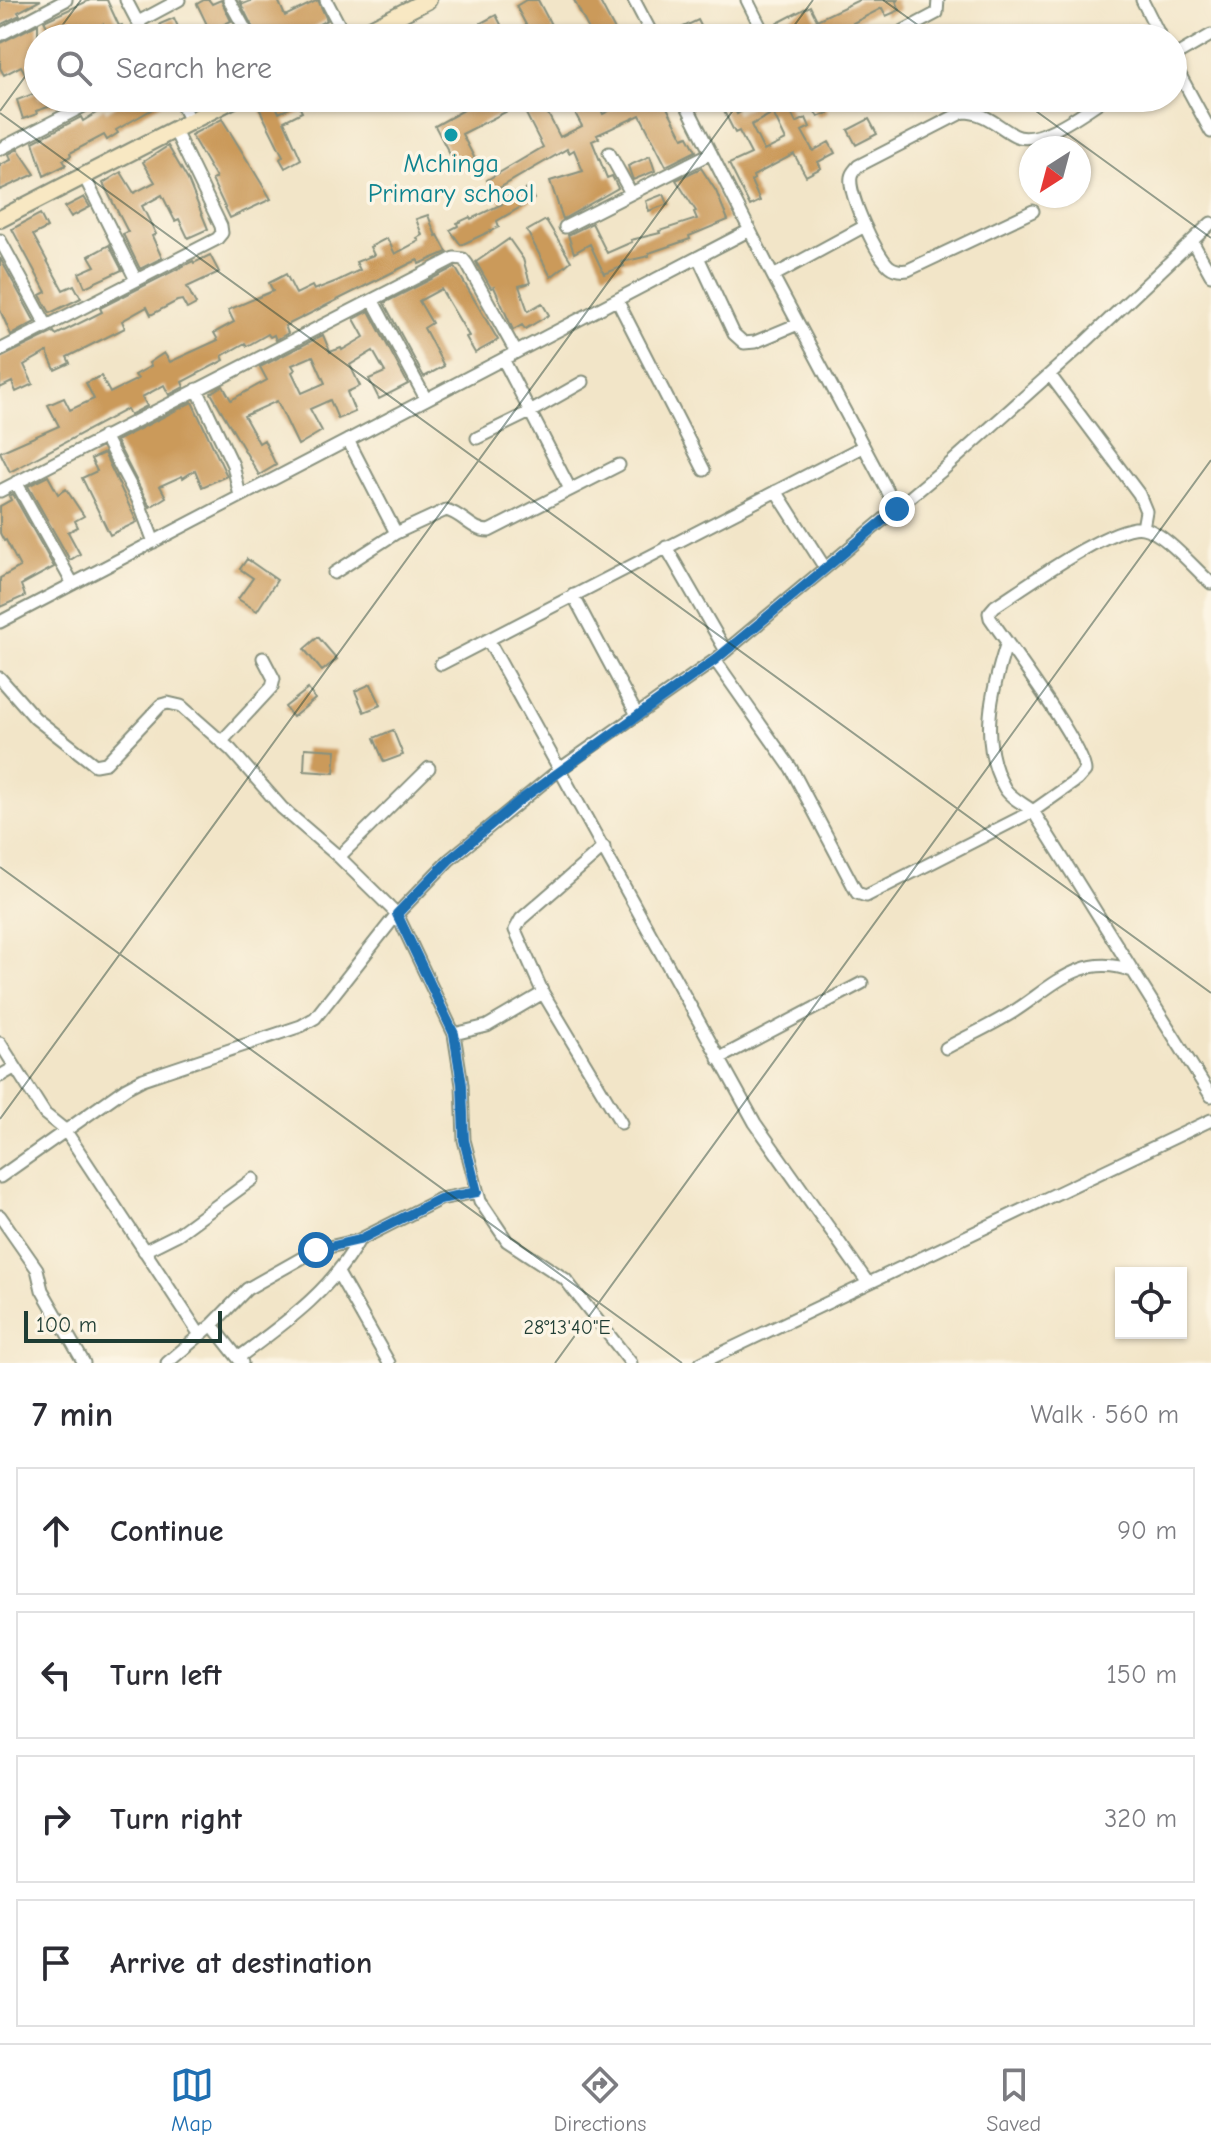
<!DOCTYPE html>
<meta charset="utf-8">
<style>
:root{--surface:#fff;--page:#f7f7f7;--text:#2b2b33;--muted:#7c7c81;--line:#e1e1e2;--accent:#1f6fb2}
body{margin:0;font-family:"Comic Neue",sans-serif;background:var(--page);color:var(--text)}
.controls{position:absolute;right:24px;bottom:24px;display:grid;overflow:hidden;border-radius:0px;box-shadow:0 2px 6px #0004}
.controls button{width:72px;height:72px;display:grid;place-items:center;padding:0;border:0;border-bottom:2px solid var(--line);background:var(--surface);color:var(--text);font:40px sans-serif}
.compass{position:absolute;left:1019px;top:136px;width:72px;height:72px;border-radius:50%;background:var(--surface);box-shadow:0 2px 6px #0004;rotate:216deg}
.scale{position:absolute;left:24px;bottom:20px;width:198px;box-sizing:border-box;padding-left:8px;border:4px solid #1f3d34;border-top:0;font-size:22px;line-height:28px;white-space:nowrap;color:#1f3d34;-webkit-text-stroke:6px #fcf5e5;paint-order:stroke}
.stop{position:absolute;width:24px;height:24px;margin:-18px;border:6px solid #1f6fb2;border-radius:50%;background:#fff}
.stop.end{background:#1f6fb2;border-color:#fff;box-shadow:0 2px 8px #0008}
.list{margin:0;padding:0;list-style:none}
h2{display:flex;justify-content:space-between;align-items:center;height:104px;margin:0;padding:0 32px;font-size:34px}
h2 small{font-size:26px;font-weight:400;color:var(--muted)}
.list li{display:grid;grid-template-columns:52px 1fr auto;gap:24px;align-items:center;box-sizing:border-box;height:128px;margin:0 16px 16px;padding:0 16px;border:2px solid var(--line);border-radius:0px}
.list b{display:block;font-size:30px;white-space:nowrap}
.list em{font-size:26px;font-style:normal;color:var(--muted)}
.icon{flex:none;width:44px;height:44px;fill:none;stroke:currentColor;stroke-width:2;stroke-linecap:round;stroke-linejoin:round}
.map{position:relative;flex:none;width:1211px;height:1363px;overflow:hidden}
.search{position:absolute;background:var(--surface);box-shadow:0 2px 6px #0004;left:24px;right:24px;top:24px;height:88px;display:flex;align-items:center;gap:20px;box-sizing:border-box;padding:0 28px;border-radius:44px;color:var(--muted);font-size:30px}
.sheet{height:680px;background:var(--surface)}
nav{display:flex;justify-content:space-around;align-items:center;box-sizing:border-box;height:112px;border-top:2px solid var(--line);background:var(--surface);font-size:22px;color:var(--muted)}
nav a{display:grid;justify-items:center;gap:4px}
nav .on{color:var(--accent)}
.map>svg:first-child{display:block}
.building{fill:#cb9a5a;fill-rule:evenodd}
.lines{fill:none;stroke-linecap:round;stroke-linejoin:round}
.minor-casing{stroke:#88917e;stroke-width:15}
.secondary-casing{stroke:#88917e;stroke-width:20}
.minor{stroke:#fff;stroke-width:11}
.secondary{stroke:#f8e8c3;stroke-width:16}
.route{stroke:#1f6fb2;stroke-width:10}
.ticks{fill:none;stroke:#1f3d34;stroke-width:2;stroke-opacity:0.45}
.culture-dot{fill:#0f9aa8;stroke:#fcf5e5;stroke-width:3}
.labels{text-anchor:middle;stroke-width:7;stroke-linejoin:round;paint-order:stroke}
.culture-label{font-size:26px;fill:#0d838f;stroke:#fcf5e5}
.ticks-label{font-size:20px;text-anchor:middle;fill:#1f3d34;stroke:#fcf5e5;stroke-width:7;stroke-linejoin:round;paint-order:stroke}
</style>
<div class="map">
<svg width="1211" height="1363" viewBox="0 0 1211 1363">
<rect width="100%" height="100%" fill="#fcf5e5"/>
<filter id="ink" filterUnits="userSpaceOnUse"><feTurbulence type="fractalNoise" baseFrequency=".0125" numOctaves="2"/><feDisplacementMap in="SourceGraphic" scale="16" xChannelSelector="R" yChannelSelector="G"/><feConvolveMatrix kernelMatrix="1 2 1 2 8 2 1 2 1" color-interpolation-filters="sRGB"/></filter>
<filter id="wash" filterUnits="userSpaceOnUse"><feTurbulence type="fractalNoise" baseFrequency=".006" numOctaves="4" result="noise"/><feDisplacementMap in="SourceGraphic" scale="32" xChannelSelector="R" yChannelSelector="G"/><feGaussianBlur stdDeviation="1.8" result="paint"/><feColorMatrix in="noise" values="0 0 0 0 0 0 0 0 0 0 0 0 0 0 0 0 0 1.4 0 .05"/><feComposite in="paint" operator="in"/></filter>
<g filter="url(#wash)">
<rect width="100%" height="100%" fill="#f2e5c8"/>
<g id="blocks">
<path class="building" d="M0 0H41L18 12 20 15 0 25Z
M90 0H107L119 26 122 25 129 38H110L103 24 78 37 72 24 52 35 44 21Z
M204 0H209L212 4 221 0 231 21 210 31 197 4Z
M239 0 243 4 253 0H278L285 16 318 0 327 20 293 38H258Z
M526 0H538L558 38H533L516 6Z
M574 0H599L619 38H593Z
M859 0H899L896 1 900 10 886 16 882 8 853 23 854 26 833 38H777L770 27 810 6 817 20Z
M496 15 508 38H488L481 23Z
M174 18 183 38H167L160 24Z
M698 20 707 38H682L677 30Z
M38 24V53L34 55 38 63V98L70 100 36 111 37 114 23 119 17 100 36 93 28 72 25 73 21 66 4 75 0 68V43Z
M128 98 170 99 116 130 118 133 107 140 104 135 70 153 71 156 63 160 66 165 44 176 33 142 81 117 83 121 104 108 106 112Z
M458 98H481L487 109 508 98H533L540 113 546 110 560 137 582 126 567 98H595L603 114 635 98H662L683 138 688 136 696 151 666 166 640 115 597 135 599 138 592 141 607 178 612 176 618 188 563 219 550 181 583 171 574 150 569 153 567 149 494 191 487 180 543 147 521 104 462 134 475 159 457 168 435 126 464 110Z
M717 98H729L737 114 753 105 755 108 777 98H784L796 123 806 118 810 127 802 131 813 151 829 142 835 153 818 162 821 168 806 176 794 154 753 176 754 179 751 181 760 201 750 206 729 164 751 154 739 131 735 133ZM773 113 786 140 764 151 751 125Z
M807 98H844L826 108 828 113 818 117Z
M273 99 279 113 298 104 302 112 284 121 301 159 285 168 280 159 283 156 258 106Z
M222 119 271 199 230 218 212 180 216 178 191 135Z
M869 119 877 134 856 145 848 130Z
M168 146 188 180 208 229 188 238 179 219 175 221 162 195 142 206 156 234 152 236 162 258 140 269 123 234 128 232 103 183 121 172 134 193 155 182 143 162Z
M18 149 35 174 0 190V165L11 160 9 154Z
M650 156 655 171 633 180 628 166Z
M701 168 716 191 728 220 689 236 690 239 649 253V256L622 262 624 266 604 274 590 244 574 253 568 235 592 223 607 253 632 242 631 240 660 233 659 231 697 219 694 212 696 211 676 180Z
M528 189 534 199 497 221 499 227 461 245 450 230 458 226 457 223 470 217 471 219 502 204 498 198Z
M664 194 668 204 649 211 646 201Z
M84 197 90 207 71 217 65 207Z
M40 214 47 228 33 235 63 290 74 285 81 298 50 313 40 295 46 292 12 229Z
M428 215 436 236 438 235 447 252 419 264 418 260 411 263 285 326 288 333 276 340 274 335 270 337 268 334 247 346 245 343 222 356 224 360 182 382 184 387 169 395 164 385 142 397 147 406 130 415 127 409 10 472 0 452 59 426 48 405 64 398 70 410 94 399 86 383 101 376 110 393 138 379 135 375 151 366 149 363 164 353 170 362 218 340 214 333 234 322 228 310 273 291 269 283 286 274 296 294 312 286 314 290 337 281 360 270 356 262 374 255 370 247 387 238 395 254 419 241 417 238 422 235 416 219Z
M546 220 571 261 551 277 527 231Z
M509 239 523 259 530 283 519 286 528 311 542 303 549 315 525 329 522 325 513 330 494 287 491 288 476 262Z
M109 245 122 270 85 287 79 273 95 266 89 256Z
M210 255 219 272 187 287 196 304 187 309 182 300 177 301 151 315 147 307 122 321 125 328 67 357 70 363 55 370 47 352 24 365 33 384 16 392 12 382 0 388V358L54 332 56 335 102 312 100 308 193 261 194 263Z
M0 258 35 322 11 335 0 310Z
M455 267 498 340 475 353 466 337 469 336 441 289 419 301 432 323 424 328 444 366 424 377 384 303Z
M369 311 408 384 379 399 369 379 385 372 373 351 350 365 360 386 347 392 355 412 338 419 330 400 310 409 322 431 298 445 277 401 244 416 259 443 264 440 276 465 259 475 211 393 223 386 231 400 267 380 260 367 323 335 330 352 341 348 342 350 364 337 354 319ZM313 356 325 383 302 393 292 372 295 370 292 365Z
M192 402 227 476 202 487 195 470 183 478 182 476 160 486 166 497 150 507 116 441Z
M104 453 137 522 110 535 82 478 97 471 91 459Z
M48 476 58 494 66 489 84 516 75 521 78 527 68 532 80 554 70 560 28 486Z
M13 494 54 567 21 585 25 596 0 607V578L20 567 6 540 4 541 0 533V506L11 500 9 496Z
M247 559 277 580 257 611 238 599 253 578 240 569Z
M318 637 337 659 322 671 304 649Z
M371 684 381 705 364 712 355 691Z
M308 689 315 699 293 717 285 707Z
M393 730 403 755 384 762 374 738Z
M305 748 336 750 334 773 304 771Z"/>
</g>
</g>
<g filter="url(#ink)">
<use href="#blocks" fill-opacity="0" stroke="#88917e" stroke-width="2"/>
<g class="lines">
<g class="minor-casing">
<path id="minor" d="M126 0 146 38
M229 0 250 38
M326 0 346 38
M634 0 654 38
M747 0 766 38
M1142 0 1161 38
M138 22 179 0
M0 35 66 0
M890 38 937 13 938 0
M1173 57 1211 35
M1173 62 1211 132
M178 98 190 121
M683 98 773 276 897 509
M0 149 99 98
M609 153 631 193
M84 176 136 280
M1033 211 908 270C901 271 895 271 889 266 876 255 848 194 851 177 852 172 855 170 858 166L963 112C985 112 996 125 1014 135 1037 148 1085 111 1105 98
M565 227 711 153
M0 240 47 326
M1192 241 1211 275
M698 257 734 334 744 343 755 342 798 324
M773 276 865 226
M617 300 704 470
M373 301 426 399
M0 350 217 239 222 233 221 226 174 129
M503 359 570 489
M1050 375 1139 494 1146 511 1143 528
M197 389 233 465 240 496
M104 436 138 500 154 542
M477 438 530 412 583 382
M16 482 73 584
M0 491 454 258 463 259 467 264 516 352
M776 491 825 568
M396 533 446 510C463 514 472 531 489 531L619 465
M666 547 726 651
M334 573 396 533 348 440
M573 595 637 715
M0 622 750 230
M488 640 755 1123 868 1283
M1007 642C992 689 978 741 1004 787 1009 797 1024 804 1033 811L1211 1096
M715 660 791 768 857 893 866 896 1033 811 1077 780 1085 771C1085 747 1007 643 990 618L989 613 995 606C1023 588 1114 522 1143 528 1164 532 1195 569 1211 583
M441 664 862 447
M0 678 35 718 95 765 106 763 161 705 168 703 181 706 231 750 282 808 339 857 397 914 454 1034 462 1085 464 1140 480 1201 507 1241 565 1279 631 1363
M222 741 272 687 274 679 263 658
M604 847 521 919 515 930 543 993 621 1123
M339 857 429 768
M454 1034 487 1026 543 993
M0 1043 45 1114 65 1130 200 1335
M946 1048C968 1036 992 1025 1013 1012 1051 988 1082 951 1132 971
M718 1059 862 983
M0 1076 14 1068
M0 1177 126 1088 143 1079 301 1026 315 1018 397 914 449 860 560 769 715 660 944 469 1080 347 1211 223
M0 1216 37 1269 42 1290 84 1363
M144 1251 178 1234 253 1179
M338 1273 389 1363
M212 1325 242 1363
M238 1358C285 1323 330 1292 359 1240
M167 1363 212 1325 247 1289 316 1250 359 1240 440 1199 477 1192
M701 1363 1211 1120"/>
</g>
<g class="secondary-casing">
<path id="secondary" d="M353 38 428 0
M0 219 236 98"/>
</g>
<use href="#minor" class="minor"/>
<use href="#secondary" class="secondary"/>
</g>
</g>
<g class="lines" filter="url(#ink)">
<path class="route" d="M316 1250 359 1240 440 1199 477 1192 464 1140 462 1085 454 1034 397 914 449 860 519 801 715 660 897 509"/>
</g>
<path class="ticks" d="M883 0 936 38M53 38 81 0M785 38 813 0M1018 98 1211 238M0 111 38 59M0 113 1211 993M0 867 682 1363M0 1119 742 98M555 1363 1211 460"/>
<circle class="culture-dot" cx="451" cy="135" r="8"/>
<g class="labels">
<g class="culture-label">
<text x="451" y="172">Mchinga<tspan x="451" dy="30">Primary school</tspan></text>
</g>
</g>
<g class="ticks-label">
<text x="567" y="1334">28°13'40"E</text>
</g>
</svg>
<div class="controls">
<button><svg class="icon" aria-label="locate" viewBox="0 0 24 24"><circle cx="12" cy="12" r="6"/><path d="M12 2v4M12 18v4M2 12h4M18 12h4"/></svg></button>
</div>
<svg class="compass" viewBox="-18 -18 36 36"><path d="M0-13l5 13h-10z" fill="#e53935"/><path d="M0 13l5-13h-10z" fill="#7c7c81"/></svg>
<div class="scale">100 m</div>
<div class="stop" style="left:316px;top:1250px"></div>
<div class="stop end" style="left:897px;top:509px"></div>
<div class="search"><svg class="icon" aria-label="search" viewBox="0 0 24 24"><circle cx="10" cy="10" r="6"/><path d="M15 15l6 6"/></svg>Search here</div>
</div>
<section class="sheet">
<h2>7 min<small>Walk · 560 m</small></h2>
<ul class="list">
<li><svg class="icon" aria-label="ahead" viewBox="0 0 24 24"><path d="M12 20V5M6 11l6-6 6 6"/></svg><div><b>Continue</b></div><em>90 m</em></li>
<li><svg class="icon" aria-label="left" viewBox="0 0 24 24"><path d="M17 20v-9H6M10 6l-5 5 5 5"/></svg><div><b>Turn left</b></div><em>150 m</em></li>
<li><svg class="icon" aria-label="right" viewBox="0 0 24 24"><path d="M7 20v-9h11M14 6l5 5-5 5"/></svg><div><b>Turn right</b></div><em>320 m</em></li>
<li><svg class="icon" aria-label="arrive" viewBox="0 0 24 24"><path d="M6 21V4h12l-3 4 3 4H6"/></svg><div><b>Arrive at destination</b></div></li>
</ul>
</section>
<nav>
<a class="on"><svg class="icon" aria-label="map" viewBox="0 0 24 24"><path d="M3 6l6-2 6 2 6-2v14l-6 2-6-2-6 2zM9 4v14M15 6v14"/></svg>Map</a>
<a><svg class="icon" aria-label="directions" viewBox="0 0 24 24"><path d="M12 3l9 9-9 9-9-9zM9 14v-3h6M13 9l2 2-2 2"/></svg>Directions</a>
<a><svg class="icon" aria-label="saved" viewBox="0 0 24 24"><path d="M7 4h10v16l-5-4-5 4z"/></svg>Saved</a>
</nav>
